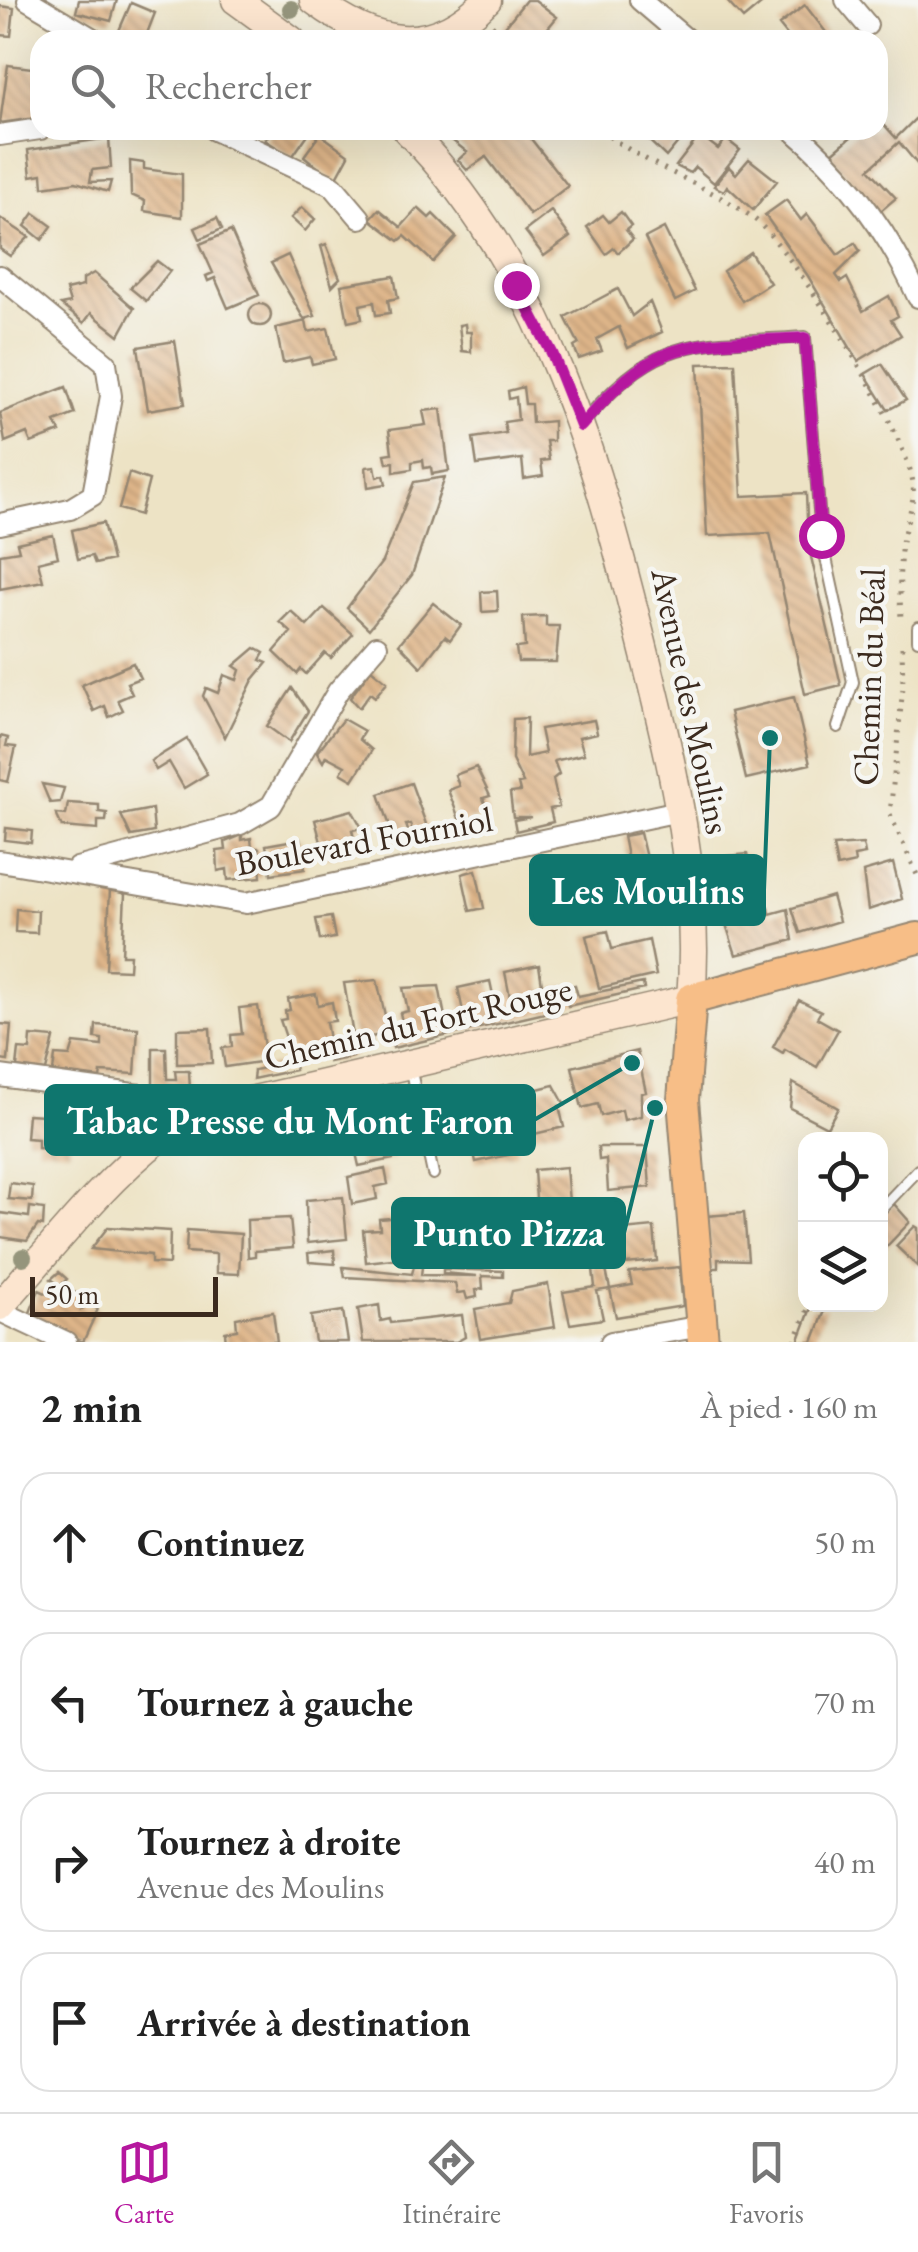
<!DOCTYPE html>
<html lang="fr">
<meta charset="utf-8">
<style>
:root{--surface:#fff;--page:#f2f2f2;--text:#222;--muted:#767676;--line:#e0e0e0;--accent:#b5179e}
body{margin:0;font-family:"EB Garamond",serif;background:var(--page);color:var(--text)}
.controls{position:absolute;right:30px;bottom:30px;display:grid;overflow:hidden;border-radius:20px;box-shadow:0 10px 40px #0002}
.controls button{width:90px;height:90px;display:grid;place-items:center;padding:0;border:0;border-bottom:2px solid var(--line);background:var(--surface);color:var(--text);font:50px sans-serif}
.scale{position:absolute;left:30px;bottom:25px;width:188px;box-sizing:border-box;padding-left:10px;border:5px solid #3b2a1e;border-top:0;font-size:28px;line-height:35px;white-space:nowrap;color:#3b2a1e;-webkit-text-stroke:8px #f6f6f2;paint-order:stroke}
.stop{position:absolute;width:30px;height:30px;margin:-22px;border:8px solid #b5179e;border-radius:50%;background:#fff}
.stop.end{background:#b5179e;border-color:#fff;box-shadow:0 2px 10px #0008}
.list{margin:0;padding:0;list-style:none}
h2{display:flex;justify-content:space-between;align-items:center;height:130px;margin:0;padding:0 40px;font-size:42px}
h2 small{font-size:32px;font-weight:400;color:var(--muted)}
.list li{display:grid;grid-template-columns:65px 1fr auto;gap:30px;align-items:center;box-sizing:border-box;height:140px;margin:0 20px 20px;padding:0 20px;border:2px solid var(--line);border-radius:30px}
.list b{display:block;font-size:38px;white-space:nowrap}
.list p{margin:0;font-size:32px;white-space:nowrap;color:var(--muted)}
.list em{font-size:32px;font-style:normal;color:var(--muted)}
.icon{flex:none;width:55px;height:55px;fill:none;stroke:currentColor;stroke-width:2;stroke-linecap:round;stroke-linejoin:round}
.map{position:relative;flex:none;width:918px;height:1342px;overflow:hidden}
.search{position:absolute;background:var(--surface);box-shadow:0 10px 40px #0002;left:30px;right:30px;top:30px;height:110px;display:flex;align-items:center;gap:25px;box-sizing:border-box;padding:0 35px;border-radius:30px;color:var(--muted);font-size:38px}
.sheet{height:770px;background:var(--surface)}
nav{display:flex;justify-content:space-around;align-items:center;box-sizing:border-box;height:140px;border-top:2px solid var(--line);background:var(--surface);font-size:28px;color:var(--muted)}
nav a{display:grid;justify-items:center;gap:5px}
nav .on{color:var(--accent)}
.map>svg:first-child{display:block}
.building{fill:url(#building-back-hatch)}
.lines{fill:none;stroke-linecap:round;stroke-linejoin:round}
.service-casing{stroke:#948672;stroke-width:14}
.minor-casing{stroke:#948672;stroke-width:24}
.secondary-casing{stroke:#948672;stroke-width:31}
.primary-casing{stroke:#948672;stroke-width:34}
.path{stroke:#948672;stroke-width:5;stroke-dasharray:2.5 8;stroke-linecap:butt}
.service{stroke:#fff;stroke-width:10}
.minor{stroke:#fff;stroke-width:20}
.secondary{stroke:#fce5cf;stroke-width:28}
.primary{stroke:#f7be87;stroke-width:30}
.tree{fill:#95957b}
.route{stroke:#b5179e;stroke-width:12}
.labels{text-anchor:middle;stroke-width:9;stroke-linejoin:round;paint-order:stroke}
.street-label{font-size:35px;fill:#3b2a1e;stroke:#f6f6f2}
.leader{fill:none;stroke:#0f766e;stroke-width:4}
.callout-dot{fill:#0f766e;stroke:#f6f6f2;stroke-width:4}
.callout{fill:#0f766e;stroke:#0f766e;stroke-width:4}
.callout-label{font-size:38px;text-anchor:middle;font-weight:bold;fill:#fff}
</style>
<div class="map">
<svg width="918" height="1342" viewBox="0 0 918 1342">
<defs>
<pattern id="building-back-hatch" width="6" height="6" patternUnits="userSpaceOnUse" patternTransform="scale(2.5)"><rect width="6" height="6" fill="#dfb68a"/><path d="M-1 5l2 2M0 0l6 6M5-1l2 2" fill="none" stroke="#b69470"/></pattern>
</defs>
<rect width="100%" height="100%" fill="#f6f6f2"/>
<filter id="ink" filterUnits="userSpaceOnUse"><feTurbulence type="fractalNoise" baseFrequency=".01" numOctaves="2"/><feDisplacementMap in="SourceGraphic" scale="20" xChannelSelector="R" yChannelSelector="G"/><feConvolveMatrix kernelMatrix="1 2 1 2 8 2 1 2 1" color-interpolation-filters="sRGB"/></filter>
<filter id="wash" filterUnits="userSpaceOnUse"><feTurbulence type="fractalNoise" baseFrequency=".0048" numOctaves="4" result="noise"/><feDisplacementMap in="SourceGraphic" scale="40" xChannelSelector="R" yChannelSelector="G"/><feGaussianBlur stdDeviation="2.25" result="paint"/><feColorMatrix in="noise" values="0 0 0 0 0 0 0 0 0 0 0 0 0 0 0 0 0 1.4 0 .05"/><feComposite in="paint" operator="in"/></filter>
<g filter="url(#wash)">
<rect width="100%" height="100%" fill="#ede3c5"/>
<g id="blocks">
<path class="building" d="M79 0H117L111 21 76 12Z
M526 0H535L557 17 538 40 518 28 511 37 503 29Z
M726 0H766L743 19Z
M131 3 155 13 146 36H156L155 40H115Z
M805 5 832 40H791L779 25Z
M0 6 14 8 11 36 0 35Z
M8 65 40 69 36 118 0 123Z
M878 118 896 138 915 119 918 122V165L899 142 869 169 896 198 876 215 830 155 859 130H878Z
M272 130H311L292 157 265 140Z
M447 130H524L568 186 530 215 486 157 467 170 458 160 467 152 448 137Z
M638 130H688L666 157Z
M320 134 349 155 335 181 304 156Z
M700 135 718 149 726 139 740 150 714 183 695 167 690 173 676 166Z
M109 138 111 168 92 170 90 182 111 181 108 192 76 182 43 187 42 174 31 176 28 150Z
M749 159 777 181 753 210 727 186 724 191 714 186 729 167 736 174Z
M130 161 144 163V169L182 174V217L144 211 145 201 131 195Z
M786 200 801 220 807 214 838 255 855 243 860 251 836 275 841 282 847 278 863 311 889 296 898 316 891 320 901 335 858 361 808 276 765 215Z
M302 207 315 219 305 231 291 218Z
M418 208 429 218 433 214 456 237 433 262 405 236 399 241 370 219 379 209 401 227Z
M551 211 570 237 544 256 525 231Z
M621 212 631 226 626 230 633 239 618 253 614 248 606 254 587 227 603 215 609 222Z
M34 213 52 226 42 240 25 226Z
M0 218 29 237 10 256 0 249Z
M217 218 222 229 200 239 195 228Z
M664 228 695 291 675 301 645 238Z
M231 231 259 295 228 308 215 278 208 281 206 276 213 273 200 244Z
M326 244 340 278 332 286 321 246Z
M750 252 770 283 742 301 723 271Z
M288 255 315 316 304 319 271 263Z
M157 261 170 271 146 301 130 288Z
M94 273 134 308 119 335 91 313 84 323 61 305 70 303 66 290 83 286V279Z
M394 276 398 298 388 300 390 313 376 315 374 302 360 305 362 319 348 322 341 285Z
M618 289 632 316 650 302 662 332 628 348 619 327 597 339 602 351 579 359 574 347 579 344 565 317Z
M249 315a11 11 0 1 1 22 0a11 11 0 1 1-22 0Z
M306 321 308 332 328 328 335 359 312 364 310 357 283 363 276 328Z
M465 324 466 332H471V352L462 351 459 325Z
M175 341 185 404 148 410 138 347Z
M735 363 742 496 806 493 808 544 841 685 805 694 770 533 707 536 698 364Z
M882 364 906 400 888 410 865 374Z
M66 387 75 414 55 422 60 432 31 443 27 433 5 442 0 413Z
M523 387 525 404H531L532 423 553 421V441H546L549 460 541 461 543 476 524 479 522 459 477 465 473 438 506 433 504 422 518 420 516 397 509 399 508 391Z
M441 409 449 471 432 474 431 467 424 468 423 460 412 462V469L394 472V462L387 463 385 454 392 453 389 430 426 425 423 411Z
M375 466 377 477 384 475 386 484 368 487 366 467Z
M129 473 149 480 140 515 119 509Z
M445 477 412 575 369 629 347 608 382 562 414 482Z
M103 523 112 560 95 564 92 556 78 559 72 530Z
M53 535 58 557 38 562 43 581 0 589V554L19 551 17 543Z
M497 591 498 611 482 612 481 592Z
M433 603 461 625 450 640 445 636 421 667 399 644Z
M324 608 353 634 331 658 325 653 306 674 301 669 297 674 274 652 291 632 280 622 291 611 307 626Z
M546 616V626H559L556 662H518L516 648 525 647 523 617Z
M255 648 264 653 260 660 267 663 253 680 225 737 203 696 206 688 218 693 224 675 237 680 240 670 234 666Z
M133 663 140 678 127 683 132 694 118 700 123 710 109 717 105 706 94 711 82 685Z
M371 669 387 682 375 697 370 693 359 708 350 698Z
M292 688 308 711 289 742 267 726Z
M794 697 810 764 746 779 730 712Z
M527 718 526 757 545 753 540 729 594 720 597 733 579 737 584 754 554 761 559 774 553 779 559 807 550 809 553 822 516 831 514 820 531 817H513L510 793 520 792 518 784 523 783 512 760 513 719Z
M343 719 364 731 359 739 372 750 353 780 341 773 345 766 326 756 323 762 317 752Z
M0 736 8 738 6 746 16 747 8 782 0 780Z
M187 739 207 774 184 788 169 762 156 770 151 761Z
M476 767 490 796 483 798 489 814 461 824 448 790 459 786 455 775Z
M411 783 430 835 416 840 410 824 406 825 410 836 395 841 379 794Z
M42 784 64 788 60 802 50 803Z
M68 803 99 805V812L107 813 106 821H98V830L62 827 56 814 66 815Z
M152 809 154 832 131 836 121 815Z
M352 810 362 828 352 830 357 849 325 857 315 820Z
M6 828 32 831 31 843 5 840Z
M640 833 646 858 628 862 623 836Z
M242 835V840L251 838 252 848H259L261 877 228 880 227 869 218 871 217 851 226 850 225 842Z
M300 839 305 869 271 874 266 845Z
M863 844 865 854 854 856 855 863 837 867 833 846Z
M747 854 756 896 726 901 716 857Z
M893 863 902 899 868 910 863 872Z
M476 870 484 908 470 911 462 874Z
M110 889 125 894 122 955H130L129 970 106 969Z
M832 896 839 921 800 933 792 908Z
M753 902 755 910 769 907 770 914 788 909 793 940 736 955 721 909Z
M16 909 38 911 37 933 15 932Z
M331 917 335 938 320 940 316 919Z
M608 931 612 949 649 940 656 975 599 988 586 936Z
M539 965 543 991 575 985 578 996 643 983 644 989 568 1006 565 992 555 995 558 1010 393 1048 391 1037 405 1034 400 1013 408 1011 403 988 439 986 446 1022 464 1016 458 988 490 981 496 1009 512 1008 505 972Z
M377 980 389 1033 371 1037 372 1041H354L344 983Z
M316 994 318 1005 332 1002 335 1021 326 1022 330 1046 291 1052 280 1020 286 1019 285 1011 290 1010 288 999Z
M799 1000 821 1011 817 1018 838 1030 817 1067 785 1049 783 1053 773 1047Z
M258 1006 266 1061 225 1067 222 1048 232 1047 231 1035 242 1034 239 1008Z
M0 1024 11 1025 8 1061 0 1060Z
M96 1025 138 1028 135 1074 101 1072 100 1078 53 1072 55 1055 70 1056 74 1043 102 1046V1039L95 1038Z
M210 1028 212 1063 177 1064V1029Z
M31 1036 54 1038 46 1071 17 1067 19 1049 30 1050Z
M352 1046 353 1057 329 1062 327 1051Z
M153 1048H166L167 1079H176L175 1071H189L190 1090 153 1085Z
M637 1051 646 1092 641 1093V1116L624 1120 622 1110 601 1116 598 1104 582 1108 572 1067Z
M293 1062 295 1070 253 1079 254 1070Z
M793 1083 838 1108 827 1127 790 1108Z
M554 1085 565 1105 559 1106 564 1127 526 1136 517 1094Z
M381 1110 393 1159 359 1166 348 1118Z
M28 1114 73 1117 69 1151 38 1148V1139L26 1138Z
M515 1143 517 1153 476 1162 474 1153Z
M598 1147H647L650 1187 608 1191 606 1159 599 1160Z
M566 1167 571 1225 538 1228 534 1170Z
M385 1169 388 1184 375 1187 377 1199 352 1204 348 1177Z
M10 1183 33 1186 32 1201 8 1199Z
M343 1197 347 1239 307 1243 306 1200Z
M894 1204 910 1222 887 1246 880 1238V1217Z
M30 1207 44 1209 43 1226 38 1225 27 1241 0 1237V1213L29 1217Z
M744 1213 748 1260 718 1259V1268H710L706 1216Z
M404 1217 410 1257 366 1262 363 1230 380 1229 379 1219Z
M290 1218 293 1248 255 1251V1256L248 1257 247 1220Z
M915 1226 918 1228V1267L896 1246Z
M108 1227 170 1231 169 1264 151 1263V1255L91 1249Z
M654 1227 657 1261 615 1265 612 1231Z
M187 1230 241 1234 239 1274 216 1273V1254L186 1252Z
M334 1250 335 1264 309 1262 308 1253Z
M602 1251 610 1289 597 1291 603 1319 570 1324 563 1292 595 1287 591 1252Z
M414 1266 422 1267 421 1275 477 1276 443 1273V1269L503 1271V1277L482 1276 483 1289 476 1290 477 1297 467 1299 465 1292 457 1293 455 1283 345 1277 343 1267 412 1274Z
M679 1267 683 1306 616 1317 610 1289 632 1285 629 1272Z
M59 1272 67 1279 60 1286 87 1298 82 1309 88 1305 98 1309 83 1342 27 1320 39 1290 55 1297 60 1286 51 1279Z
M548 1284 555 1327 480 1339 475 1309 509 1303 512 1291Z
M379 1305 381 1321 390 1319 391 1323 462 1315 465 1337 456 1342H363L358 1309Z
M811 1308H826L813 1342H798Z
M343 1311 348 1342H315L311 1316Z
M273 1312 277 1342H226L225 1332 237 1330 236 1318Z"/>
</g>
</g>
<g filter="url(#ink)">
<use href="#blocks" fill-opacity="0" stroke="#948672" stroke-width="2.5"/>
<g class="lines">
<g class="service-casing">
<path id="service" d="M581 425C660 332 693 345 805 337L821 535 853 682 838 727
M918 627V640
M410 1067 433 1174
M880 1210 918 1170"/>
</g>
<g class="minor-casing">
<path id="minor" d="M28 0 95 40
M640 0 687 40
M846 0 867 25
M214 130 333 186 360 218
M793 130C847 176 889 233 918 297
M0 135 40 129
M0 276 106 363 111 396 93 495 70 509 0 524
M0 861 246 903 679 811
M77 868 240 824 271 806 338 691 377 646
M0 1076 163 1098 186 1121
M0 1311 66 1342
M611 1342 702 1326"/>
</g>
<g class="secondary-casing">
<path id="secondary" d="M236 0 291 40
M314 0C374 45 429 59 487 0
M0 1306C51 1249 101 1183 162 1136 182 1120 209 1113 233 1105L691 999C701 882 673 768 645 655 599 470 546 270 407 130"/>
</g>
<g class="primary-casing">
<path id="primary" d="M703 1342 683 1100 691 999 918 938"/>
</g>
<path class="path" d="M492 25 508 40
M601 130C647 167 705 183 753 218 791 246 910 438 913 484 915 502 907 520 903 537 898 564 900 593 901 621
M902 647 903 687 890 814 918 877
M795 1342 810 1304"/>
<use href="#service" class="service"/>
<use href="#minor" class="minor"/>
<use href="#secondary" class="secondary"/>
<use href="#primary" class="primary"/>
</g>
<g class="tree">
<circle cx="291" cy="9" r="9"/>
<circle cx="23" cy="1257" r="9"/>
</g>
</g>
<g class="lines" filter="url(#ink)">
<path class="route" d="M516 285 552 353 581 426C660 332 691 345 805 338L821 535"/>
</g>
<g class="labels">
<g class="street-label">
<text transform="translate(869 677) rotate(-88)" y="12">Chemin du Béal</text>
<text transform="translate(691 701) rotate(78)" y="12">Avenue des Moulins</text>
<text transform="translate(364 841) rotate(-10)" y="12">Boulevard Fourniol</text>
<text transform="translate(418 1023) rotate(-13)" y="12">Chemin du Fort Rouge</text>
</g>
</g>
<path class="leader" d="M770 738L764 890M632 1063L534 1120M655 1108L624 1233"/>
<g class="callout-dot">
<circle cx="770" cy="738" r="10"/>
<circle cx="632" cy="1063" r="10"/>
<circle cx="655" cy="1108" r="10"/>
</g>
<g class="callout">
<rect x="531" y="856" width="233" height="68" rx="10"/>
<rect x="46" y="1086" width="488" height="68" rx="10"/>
<rect x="393" y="1199" width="231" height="68" rx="10"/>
</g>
<g class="callout-label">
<text x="648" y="904">Les Moulins</text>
<text x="290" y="1134">Tabac Presse du Mont Faron</text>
<text x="509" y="1246">Punto Pizza</text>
</g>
</svg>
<div class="controls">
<button><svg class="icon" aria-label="locate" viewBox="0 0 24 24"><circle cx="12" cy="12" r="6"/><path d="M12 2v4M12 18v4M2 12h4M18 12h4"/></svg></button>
<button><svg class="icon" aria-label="layers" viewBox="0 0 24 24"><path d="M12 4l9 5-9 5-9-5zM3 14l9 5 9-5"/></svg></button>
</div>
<div class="scale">50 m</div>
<div class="stop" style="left:821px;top:535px"></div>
<div class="stop end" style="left:516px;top:285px"></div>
<div class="search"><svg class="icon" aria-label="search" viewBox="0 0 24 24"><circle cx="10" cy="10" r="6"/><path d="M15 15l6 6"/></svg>Rechercher</div>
</div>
<section class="sheet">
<h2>2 min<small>À pied · 160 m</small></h2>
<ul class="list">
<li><svg class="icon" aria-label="ahead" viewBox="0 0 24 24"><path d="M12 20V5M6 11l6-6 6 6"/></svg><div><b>Continuez</b></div><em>50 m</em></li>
<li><svg class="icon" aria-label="left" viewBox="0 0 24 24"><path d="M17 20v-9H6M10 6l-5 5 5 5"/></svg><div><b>Tournez à gauche</b></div><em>70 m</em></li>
<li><svg class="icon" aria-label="right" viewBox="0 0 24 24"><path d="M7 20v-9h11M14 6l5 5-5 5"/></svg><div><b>Tournez à droite</b><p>Avenue des Moulins</p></div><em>40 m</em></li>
<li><svg class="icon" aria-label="arrive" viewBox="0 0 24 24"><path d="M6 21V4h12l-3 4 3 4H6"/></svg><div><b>Arrivée à destination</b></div></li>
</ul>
</section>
<nav>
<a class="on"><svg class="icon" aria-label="map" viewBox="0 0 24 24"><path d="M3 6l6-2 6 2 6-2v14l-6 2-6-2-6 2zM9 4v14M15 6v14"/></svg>Carte</a>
<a><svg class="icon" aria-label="directions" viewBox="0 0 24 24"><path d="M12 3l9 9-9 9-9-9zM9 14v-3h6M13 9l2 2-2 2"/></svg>Itinéraire</a>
<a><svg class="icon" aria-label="saved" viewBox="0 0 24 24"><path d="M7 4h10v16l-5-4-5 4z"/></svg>Favoris</a>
</nav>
